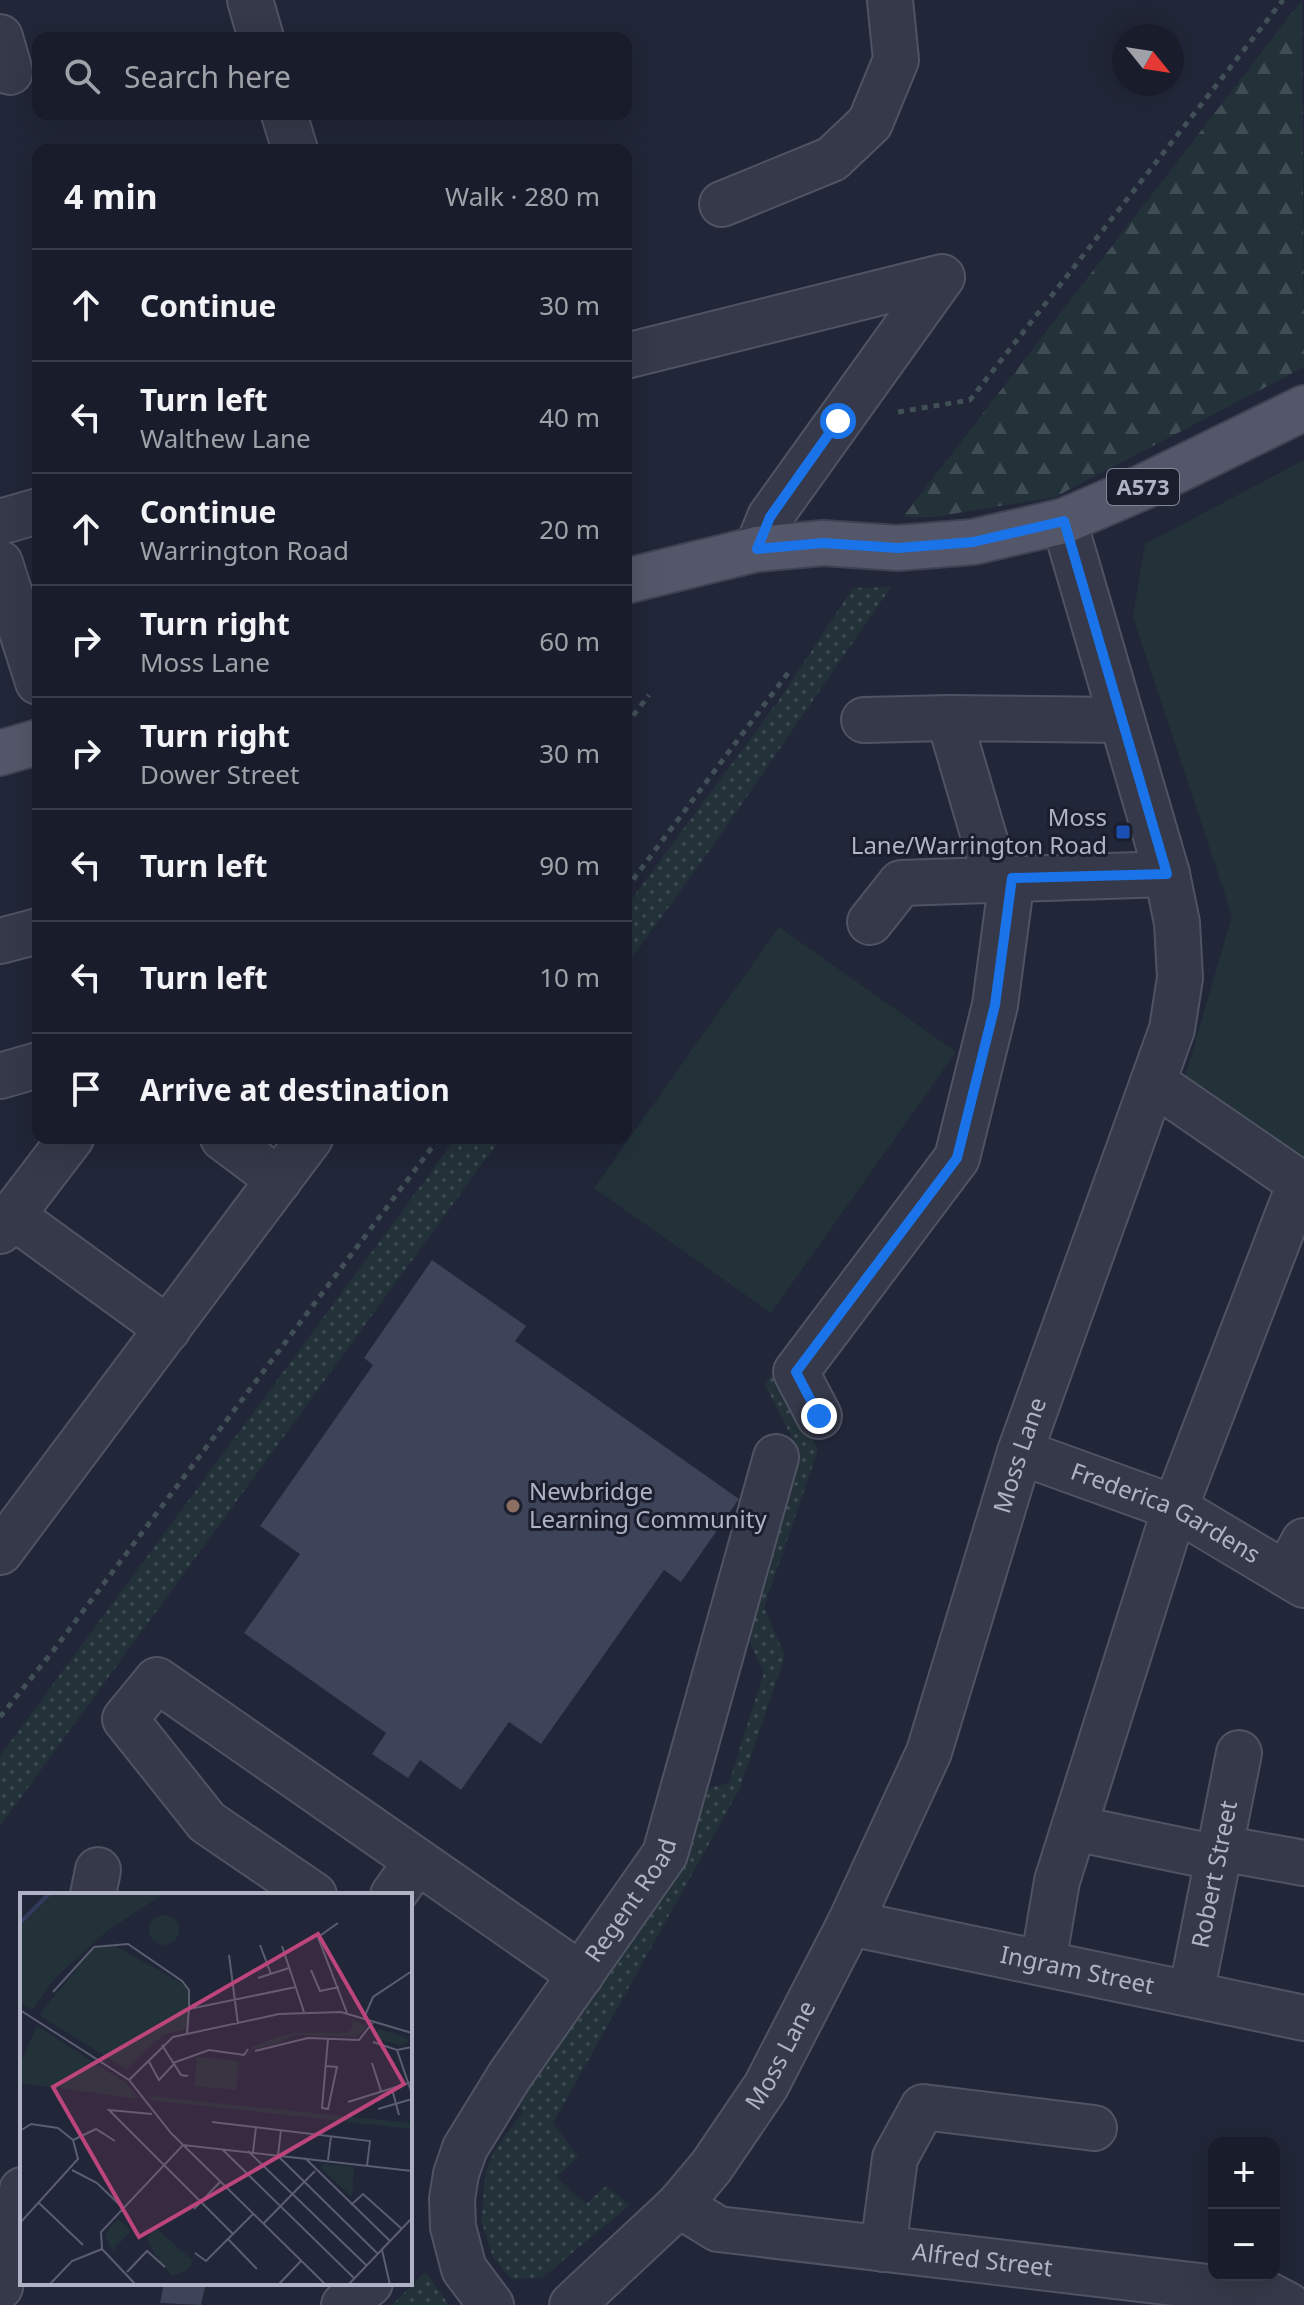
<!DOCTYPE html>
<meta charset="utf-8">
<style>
:root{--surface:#191c2a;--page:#262936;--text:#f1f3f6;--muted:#9fa1a8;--line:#373a47}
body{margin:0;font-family:"Noto Sans",sans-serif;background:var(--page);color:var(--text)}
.controls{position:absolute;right:24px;bottom:24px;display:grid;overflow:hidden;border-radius:16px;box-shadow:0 8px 32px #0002}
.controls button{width:72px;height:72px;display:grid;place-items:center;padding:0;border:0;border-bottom:2px solid var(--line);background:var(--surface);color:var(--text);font:40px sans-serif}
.compass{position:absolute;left:1112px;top:24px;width:72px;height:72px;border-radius:50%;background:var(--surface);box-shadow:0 8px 32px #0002;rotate:120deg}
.stop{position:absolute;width:24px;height:24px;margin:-18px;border:6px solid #1a73e8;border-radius:50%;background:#fff}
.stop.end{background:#1a73e8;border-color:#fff;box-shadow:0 2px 8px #0008}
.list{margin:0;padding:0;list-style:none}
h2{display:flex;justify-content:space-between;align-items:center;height:104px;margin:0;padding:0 32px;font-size:34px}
h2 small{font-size:26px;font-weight:400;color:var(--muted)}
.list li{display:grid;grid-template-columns:52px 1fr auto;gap:24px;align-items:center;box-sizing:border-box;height:112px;padding:0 32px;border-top:2px solid var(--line)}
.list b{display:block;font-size:30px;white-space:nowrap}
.list p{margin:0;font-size:26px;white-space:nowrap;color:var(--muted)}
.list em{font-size:26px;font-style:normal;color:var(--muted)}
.icon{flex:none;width:44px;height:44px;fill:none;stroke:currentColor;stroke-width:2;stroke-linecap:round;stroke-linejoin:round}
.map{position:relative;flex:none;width:1304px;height:2305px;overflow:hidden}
.search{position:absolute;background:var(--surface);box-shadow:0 8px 32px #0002;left:32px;top:32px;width:600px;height:88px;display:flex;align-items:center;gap:20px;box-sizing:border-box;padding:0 28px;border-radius:16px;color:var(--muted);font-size:30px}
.panel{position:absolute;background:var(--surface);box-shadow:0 8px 32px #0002;left:32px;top:144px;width:600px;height:1000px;border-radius:16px}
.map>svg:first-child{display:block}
.grass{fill:url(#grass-dots)}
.forest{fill:url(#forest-firs)}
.green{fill:#233239}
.building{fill:#3d4358}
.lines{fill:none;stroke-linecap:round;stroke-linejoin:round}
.minor-casing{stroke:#4f5363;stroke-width:48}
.major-casing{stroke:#3e4252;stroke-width:48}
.path{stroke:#414f57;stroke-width:5;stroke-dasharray:6 6;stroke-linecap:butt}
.minor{stroke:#353949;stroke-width:44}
.major{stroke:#535769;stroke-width:44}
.route{stroke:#1a73e8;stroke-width:10}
.transit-dot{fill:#1a4fb4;stroke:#1a1e2d;stroke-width:3}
.education-dot{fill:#8d6e63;stroke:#1a1e2d;stroke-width:3}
.labels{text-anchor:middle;stroke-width:6;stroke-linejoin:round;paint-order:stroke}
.shield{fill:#1a1e2d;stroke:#828697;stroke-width:2}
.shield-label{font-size:22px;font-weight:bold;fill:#afb3c5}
.poi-label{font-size:24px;fill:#afb3c5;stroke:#1a1e2d;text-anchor:end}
.street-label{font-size:24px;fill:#afb3c5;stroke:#1a1e2d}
.inset-river{fill:none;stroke:#333b5d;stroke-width:4}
.inset-road{fill:none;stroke:#5a5e70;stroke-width:2}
.view{fill:#bc467b;fill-opacity:0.15;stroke:#bc467b;stroke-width:4}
.inset-edge{fill:none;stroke:#afb3c5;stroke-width:4}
</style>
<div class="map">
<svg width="1304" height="2305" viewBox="0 0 1304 2305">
<defs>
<pattern id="grass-dots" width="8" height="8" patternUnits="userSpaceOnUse" patternTransform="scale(2)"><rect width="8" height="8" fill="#233239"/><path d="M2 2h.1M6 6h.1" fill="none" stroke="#404d54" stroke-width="1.8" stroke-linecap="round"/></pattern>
<pattern id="forest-firs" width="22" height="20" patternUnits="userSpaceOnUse" patternTransform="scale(2)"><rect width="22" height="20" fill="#233239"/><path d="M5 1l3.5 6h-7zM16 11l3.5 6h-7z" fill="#404d54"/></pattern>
</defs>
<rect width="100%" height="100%" fill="#212638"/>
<path class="grass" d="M891 587 712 847 626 966V907L779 700 853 588Z
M456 1138H501L0 1826V1756Z
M776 1367 818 1450 764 1607 785 1657 739 1790 553 2123 578 2157 556 2177 586 2204 606 2186 630 2205 542 2278 511 2279 493 2257 481 2220 486 2171 494 2152 523 2111 511 2102 683 1866 705 1789 729 1783 764 1672 740 1623 798 1449 765 1385Z
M426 2272 449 2305H392Z"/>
<path class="forest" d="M1302 0 1304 367 1055 497 933 517H903Z"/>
<path class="green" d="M1304 460V1170L1180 1094 1232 916 1133 617 1145 544Z
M779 927 956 1052 771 1313 594 1188Z"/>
<path class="building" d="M432 1260 526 1326 515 1341 739 1499 681 1582 664 1570 541 1744 509 1722 461 1790 420 1760 408 1778 372 1754 386 1733 244 1633 300 1554 260 1526 373 1365 364 1358Z
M164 2283H206L201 2305 160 2303Z"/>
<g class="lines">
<g class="minor-casing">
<g id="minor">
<path d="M250 0 261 38"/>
<path d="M0 37 10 72"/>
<path d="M284 114 295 150"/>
<path d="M722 204 832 159 870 123 896 60 890 0"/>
<path d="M626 356 942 277 770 517 757 549"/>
<path d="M0 522 38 511"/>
<path d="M0 563 38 682"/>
<path d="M864 720 949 718"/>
<path d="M996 878 949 718 1122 720"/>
<path d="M870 922 901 883 1167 874"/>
<path d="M0 941 38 931"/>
<path d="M0 1076 38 1065"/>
<path d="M223 1138 279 1180"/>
<path d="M11 1215 168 1329"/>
<path d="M0 1231 71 1138"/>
<path d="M819 1416 796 1372 957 1158 995 1005 1012 878"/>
<path id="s1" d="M1020 1452 1175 1508 1304 1585"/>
<path d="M0 1552 310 1138"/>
<path d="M1286 1574 1304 1541"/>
<path d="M1074 1828 1218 1858"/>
<path d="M1220 1848 1304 1863"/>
<path d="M93 1895 98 1870"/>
<path d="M314 1895 207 1822 125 1719 157 1680 581 1975"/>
<path d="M393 1895 417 1861"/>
<path id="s2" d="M850 1923 1304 2018"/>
<path d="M1043 1963 1057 1881 1175 1508 1300 1183 1153 1082"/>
<path id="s3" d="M1191 1994 1239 1753"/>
<path id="s4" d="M679 2205 718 2229 1267 2294 1288 2305"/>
<path d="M883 2249 895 2158 923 2107 1094 2128"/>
<path d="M0 2287 22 2190"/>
<path d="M344 2305 370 2283"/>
<path id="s5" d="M491 2305 464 2269 453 2227 452 2199 456 2174 465 2148 510 2075 665 1854 776 1457"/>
<path id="s6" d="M572 2305 679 2205 711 2167 766 2086 850 1923 929 1752 1020 1452 1172 1029 1180 978 1177 923 1167 874 1064 521"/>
</g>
</g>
<g class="major-casing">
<path id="major" d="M626 581 757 549 823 543 898 548 973 542 1064 521 1143 487 1304 408
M0 753 38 742"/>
</g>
<path class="path" d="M898 412 970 400 1283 0
M626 725 649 695
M626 889 788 673
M0 1717 53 1651 439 1138"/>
<use href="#minor" class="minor"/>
<use href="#major" class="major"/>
</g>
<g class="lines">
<path class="route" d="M819 1416 796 1372 957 1158 995 1005 1012 878 1167 874 1064 521 973 542 898 548 823 543 757 549 770 517 838 421"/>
</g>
<rect class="transit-dot" x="1115" y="824" width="16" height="16" rx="4"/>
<circle class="education-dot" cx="513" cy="1506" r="8"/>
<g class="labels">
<rect class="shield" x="1107" y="469" width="72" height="36" rx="6"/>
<g class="shield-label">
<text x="1143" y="495">A573</text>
</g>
<g class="poi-label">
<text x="1107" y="826">Moss<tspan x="1107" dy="28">Lane/Warrington Road</tspan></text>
<text x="529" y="1500" text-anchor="start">Newbridge<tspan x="529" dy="28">Learning Community</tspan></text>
</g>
<g class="street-label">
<text dy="8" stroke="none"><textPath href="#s6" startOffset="976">Moss Lane</textPath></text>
<text dy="8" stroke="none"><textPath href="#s1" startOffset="158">Frederica Gardens</textPath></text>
<text dy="8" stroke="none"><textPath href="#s3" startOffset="122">Robert Street</textPath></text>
<text dy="8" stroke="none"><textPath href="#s5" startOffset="468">Regent Road</textPath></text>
<text dy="8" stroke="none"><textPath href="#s2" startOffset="232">Ingram Street</textPath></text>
<text dy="8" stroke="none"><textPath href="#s6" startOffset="328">Moss Lane</textPath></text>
<text dy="8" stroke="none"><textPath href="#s4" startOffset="312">Alfred Street</textPath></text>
</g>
</g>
<g transform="translate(20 1893)">
<rect width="392" height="392" fill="#212638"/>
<path d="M331 125 347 134 336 144 275 142 257 151 233 156 225 164 232 154 257 144 276 140H326L333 135ZM359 136 383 143 390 149 379 152 352 144ZM128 203 392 230V236L130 207ZM98 326 111 338 92 358 85 341ZM135 334 173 368 167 377 152 383 134 360 127 345Z" fill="#233239"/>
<path d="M33 0H145L87 38 35 85 12 117 0 108V34ZM17 133 106 190 119 206 0 190V171Z" fill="#233239"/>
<path d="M129 37a15 15 0 1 1 30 0a15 15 0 1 1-30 0ZM96 53 168 94 167 136 143 142 106 176 19 122 73 56ZM177 164 219 168 216 197 174 193ZM304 271 334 274 332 304 300 274Z" fill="#233239"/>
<path class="inset-river" d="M0 30 30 0"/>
<path class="inset-road" d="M318 30 298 44 327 120M240 52 251 81M262 53 284 119M209 62 218 131M291 77 300 98 319 94M238 85 269 75M33 99 74 54 108 51 162 88 169 97V116M0 117 109 187 151 240 306 392M344 125 353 104 392 78M167 140 169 116 276 94M353 149 377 157 392 154M142 152 161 182 168 183M377 157 392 201M235 158 288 145 339 147 354 128M128 167 139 187 154 171M153 170 189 157 224 162 228 156M352 170 361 198M305 173 317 174 308 216 302 215 308 146M109 187 153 144 259 121 321 119 392 140M372 196 379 222M328 209 392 189M358 216 392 206M132 221 89 217 213 341M192 229 350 248 347 273M0 238 11 231 38 235 53 247 58 266 0 330M53 247 76 236 95 248M203 257 334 385M228 258 346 372M233 259 236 234M257 262 358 361M258 262 261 237M285 265 370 348M308 267 311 243M52 277 77 290 103 315M19 310 63 352M331 312 343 301 382 336M174 316 200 289M243 331 295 278M208 346 237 376M82 356 116 392M362 357 370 392M175 360 186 368 233 321M107 379 127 358 145 374M29 392 52 368 82 356 81 339 163 252 392 278M258 392 281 368M328 392 392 325"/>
<path class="view" d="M298 41 384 191 119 344 33 194Z"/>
<rect width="392" height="392" class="inset-edge"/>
</g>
</svg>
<div class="controls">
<button>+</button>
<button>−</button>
</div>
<svg class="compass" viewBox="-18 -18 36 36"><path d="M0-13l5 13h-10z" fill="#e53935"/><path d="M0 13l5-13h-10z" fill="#9fa1a8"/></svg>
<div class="stop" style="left:838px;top:421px"></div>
<div class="stop end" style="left:819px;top:1416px"></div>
<div class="search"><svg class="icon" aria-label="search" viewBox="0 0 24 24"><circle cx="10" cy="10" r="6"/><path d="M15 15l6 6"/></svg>Search here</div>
<section class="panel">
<h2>4 min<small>Walk · 280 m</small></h2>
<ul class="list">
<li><svg class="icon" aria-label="ahead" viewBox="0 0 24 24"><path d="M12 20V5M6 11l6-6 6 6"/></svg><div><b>Continue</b></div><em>30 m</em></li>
<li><svg class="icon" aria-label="left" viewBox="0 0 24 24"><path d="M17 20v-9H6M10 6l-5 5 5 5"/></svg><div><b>Turn left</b><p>Walthew Lane</p></div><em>40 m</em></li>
<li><svg class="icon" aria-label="ahead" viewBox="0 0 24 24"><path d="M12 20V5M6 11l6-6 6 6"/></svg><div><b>Continue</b><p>Warrington Road</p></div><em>20 m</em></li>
<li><svg class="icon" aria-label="right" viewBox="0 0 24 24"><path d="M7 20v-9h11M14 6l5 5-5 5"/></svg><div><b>Turn right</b><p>Moss Lane</p></div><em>60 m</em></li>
<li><svg class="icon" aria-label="right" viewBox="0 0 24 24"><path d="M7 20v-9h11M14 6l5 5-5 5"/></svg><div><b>Turn right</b><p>Dower Street</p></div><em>30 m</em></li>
<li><svg class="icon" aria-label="left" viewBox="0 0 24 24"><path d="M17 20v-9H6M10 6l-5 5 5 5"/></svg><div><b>Turn left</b></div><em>90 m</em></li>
<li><svg class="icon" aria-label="left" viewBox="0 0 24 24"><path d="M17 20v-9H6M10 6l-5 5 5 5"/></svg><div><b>Turn left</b></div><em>10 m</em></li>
<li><svg class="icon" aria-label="arrive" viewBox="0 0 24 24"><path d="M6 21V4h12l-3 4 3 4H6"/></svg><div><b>Arrive at destination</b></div></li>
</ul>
</section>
</div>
